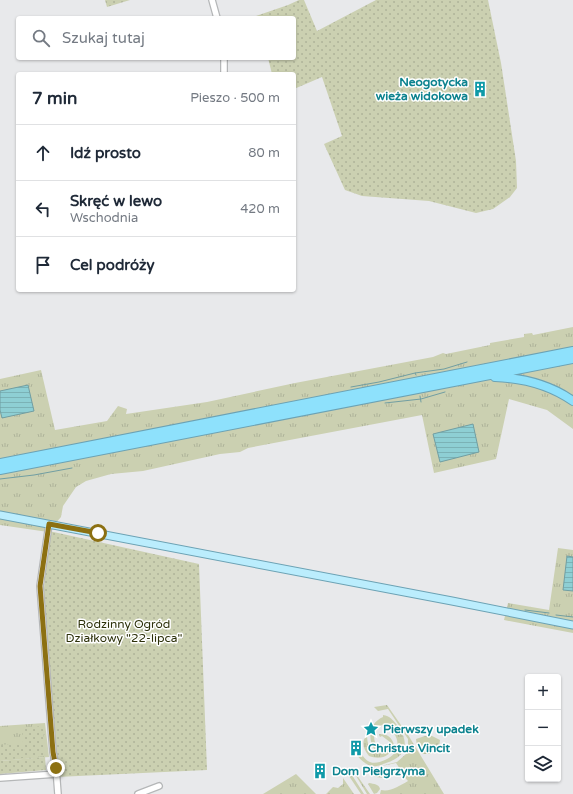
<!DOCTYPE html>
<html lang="pl">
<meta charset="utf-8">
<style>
:root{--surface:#fff;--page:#f6f6f7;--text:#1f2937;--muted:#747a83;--line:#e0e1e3}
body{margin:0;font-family:"Varela Round",sans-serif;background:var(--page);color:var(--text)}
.controls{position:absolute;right:12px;bottom:12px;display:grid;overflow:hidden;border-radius:4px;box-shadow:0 1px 3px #0004}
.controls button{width:36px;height:36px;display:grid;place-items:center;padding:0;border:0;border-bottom:1px solid var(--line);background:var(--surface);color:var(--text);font:20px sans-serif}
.stop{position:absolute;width:12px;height:12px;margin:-9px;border:3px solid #8c7012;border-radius:50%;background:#fff}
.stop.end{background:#8c7012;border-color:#fff;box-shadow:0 1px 4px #0008}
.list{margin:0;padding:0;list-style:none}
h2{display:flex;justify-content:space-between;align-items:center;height:52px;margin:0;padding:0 16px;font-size:17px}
h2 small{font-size:13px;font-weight:400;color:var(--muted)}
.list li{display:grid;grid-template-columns:26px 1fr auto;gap:12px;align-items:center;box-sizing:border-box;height:56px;padding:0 16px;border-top:1px solid var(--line)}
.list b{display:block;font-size:15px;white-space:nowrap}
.list p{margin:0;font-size:13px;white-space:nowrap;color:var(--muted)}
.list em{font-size:13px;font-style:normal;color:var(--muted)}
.icon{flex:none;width:22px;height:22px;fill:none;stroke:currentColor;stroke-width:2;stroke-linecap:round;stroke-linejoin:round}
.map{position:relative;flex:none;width:573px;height:794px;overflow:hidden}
.search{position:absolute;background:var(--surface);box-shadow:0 1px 3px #0004;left:16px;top:16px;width:280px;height:44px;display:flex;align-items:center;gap:10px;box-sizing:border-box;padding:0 14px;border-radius:4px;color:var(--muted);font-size:15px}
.panel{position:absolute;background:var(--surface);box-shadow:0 1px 3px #0004;left:16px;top:72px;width:280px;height:220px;border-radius:4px}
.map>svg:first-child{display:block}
.grass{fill:url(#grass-tufts)}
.park{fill:url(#park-dots)}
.water{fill:url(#water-rules);stroke:#719ea2}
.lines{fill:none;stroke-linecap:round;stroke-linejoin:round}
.stream{stroke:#719ea2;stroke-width:1}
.minor-casing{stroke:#b5b7b8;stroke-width:8}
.major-casing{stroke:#6ca2b4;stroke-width:9}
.highway-casing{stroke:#6ca2b4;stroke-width:10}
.minor{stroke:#fff;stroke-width:5.5}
.major{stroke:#bbedfd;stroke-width:7}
.highway{stroke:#8ee1fc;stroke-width:8}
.route{stroke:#8c7012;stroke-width:5}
.labels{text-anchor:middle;stroke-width:3;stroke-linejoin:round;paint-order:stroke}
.culture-label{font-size:12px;font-weight:bold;fill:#0d838f;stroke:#fff;text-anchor:start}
.park-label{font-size:12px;fill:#2c3009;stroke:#fff}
</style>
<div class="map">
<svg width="573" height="794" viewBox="0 0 573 794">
<defs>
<pattern id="grass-tufts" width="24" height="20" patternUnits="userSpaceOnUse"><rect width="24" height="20" fill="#cbd0b1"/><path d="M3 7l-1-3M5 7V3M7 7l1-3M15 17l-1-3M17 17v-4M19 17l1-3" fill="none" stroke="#aeb399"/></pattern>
<pattern id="park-dots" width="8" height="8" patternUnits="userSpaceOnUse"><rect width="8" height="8" fill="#cbd0b1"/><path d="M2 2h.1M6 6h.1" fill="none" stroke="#aeb399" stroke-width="1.8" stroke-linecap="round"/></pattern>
<pattern id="water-rules" width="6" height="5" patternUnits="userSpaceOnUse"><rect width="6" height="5" fill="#8ecfd4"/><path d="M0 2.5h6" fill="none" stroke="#7bb2b6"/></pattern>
</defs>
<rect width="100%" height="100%" fill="#e8e9eb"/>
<path class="grass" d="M573 327V429L547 410 509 399 496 459 434 473 422 415 248 448 240 452 220 454 143 471 111 474 86 481 76 487 63 506 61 517 48 532 0 525V379L41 370 55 430 107 421 118 406 127 409 126 414 207 402 295 383 433 357 443 353 446 354 490 345V343L524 337V334L532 333 533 335Z
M558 548 573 550V633L504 620 508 603 549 610Z
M387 705 410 738 444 794H380L381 790C391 792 399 786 408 781L401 773C393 776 382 780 374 776H381L378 773C381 772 384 774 387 774 392 773 396 771 400 769L396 763 377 767 397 762 406 754 408 747V739L388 709 378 711 374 707Z
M383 715C390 716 393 720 397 725 410 742 407 757 386 763 383 764 377 767 374 766 368 766 359 760 357 754 357 752 357 750 357 748 361 752 364 760 370 762 375 764 380 762 385 760 404 752 400 731 382 725L375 729C373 736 374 745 380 749H388L390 746V742L382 736 380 737 379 734C387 734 392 737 394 745 391 757 380 760 369 756 363 749 361 742 367 734 367 741 368 748 375 752V750C367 739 369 723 383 717Z
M45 723 49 757 0 761V726Z
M425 736H432L440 740 439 747 430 754H422L417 746 416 739Z
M349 771 350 772 364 794H361L347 773Z
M353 771H354L370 794H367Z
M296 774 316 794H263Z
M343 778 354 794H326L333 787 338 788 343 784Z
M369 783C374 784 379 784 380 789L377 793 374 794 368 784Z"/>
<path class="park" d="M105 0H130L107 7Z
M299 0H304L317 31 376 0H488L501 63 516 161 517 188 510 197 493 209 476 213 429 201 362 196 345 190 324 144 342 136 322 77 294 89V74H272L268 58H294V18H256V16L288 5Z
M49 531 199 564 207 770 57 777 43 600Z
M43 726 45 756 0 760V745L23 743 22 728Z
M45 757 46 770 0 774V761Z"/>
<path class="water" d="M28 385 34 411 2 418 0 410V391Z
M473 424 479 452 440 462 433 434Z
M567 556 573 557V591L563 590Z"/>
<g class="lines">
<path class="stream" d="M416 375 415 373 444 369 467 362
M351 387 379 382 415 373
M420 396 421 402
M385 403 421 399 445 392
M0 479 34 475 72 468
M525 610 549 613
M556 615 573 617"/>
<g class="minor-casing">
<path id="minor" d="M212 0 217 18
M224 74V58
M49 524 40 586 53 752 56 768 58 794
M0 778 57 774
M138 794 159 786"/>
</g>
<g class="major-casing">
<path id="major" d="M0 515 452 601 573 625"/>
</g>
<g class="highway-casing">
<path id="highway" d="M495 377C523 378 549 384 573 401
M0 463 573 351
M0 470 573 359"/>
</g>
<use href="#minor" class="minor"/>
<use href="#major" class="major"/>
<use href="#highway" class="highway"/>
</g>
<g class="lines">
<path class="route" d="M56 768 53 752 40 586 49 524 98 533"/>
</g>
<defs>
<g id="building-bare" transform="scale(1.2)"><path d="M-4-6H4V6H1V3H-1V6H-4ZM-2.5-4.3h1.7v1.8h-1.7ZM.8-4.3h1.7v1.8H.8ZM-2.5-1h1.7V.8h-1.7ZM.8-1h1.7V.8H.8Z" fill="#0f9aa8" stroke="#fff" stroke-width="2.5" paint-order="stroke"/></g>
<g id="sight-bare" transform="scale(1.2)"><path d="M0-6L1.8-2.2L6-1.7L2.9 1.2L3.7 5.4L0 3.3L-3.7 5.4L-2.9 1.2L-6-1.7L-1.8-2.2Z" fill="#0f9aa8" stroke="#fff" stroke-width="2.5" paint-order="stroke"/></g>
</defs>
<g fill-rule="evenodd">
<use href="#building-bare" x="480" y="89"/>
<use href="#sight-bare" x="371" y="729"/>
<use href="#building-bare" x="356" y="748"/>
<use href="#building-bare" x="320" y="771"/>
</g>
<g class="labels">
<g class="culture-label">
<text x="468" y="86" text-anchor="end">Neogotycka<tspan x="468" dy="14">wieża widokowa</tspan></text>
<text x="383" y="733">Pierwszy upadek</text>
<text x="368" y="752">Christus Vincit</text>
<text x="332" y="775">Dom Pielgrzyma</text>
</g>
<g class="park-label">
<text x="124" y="628">Rodzinny Ogród<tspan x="124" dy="14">Działkowy "22-lipca"</tspan></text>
</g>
</g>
</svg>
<div class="controls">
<button>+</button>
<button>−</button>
<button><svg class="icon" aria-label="layers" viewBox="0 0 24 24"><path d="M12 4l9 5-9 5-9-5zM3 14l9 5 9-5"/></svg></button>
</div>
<div class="stop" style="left:98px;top:533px"></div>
<div class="stop end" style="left:56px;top:768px"></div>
<div class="search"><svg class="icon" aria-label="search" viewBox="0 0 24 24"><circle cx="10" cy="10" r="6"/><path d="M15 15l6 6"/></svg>Szukaj tutaj</div>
<section class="panel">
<h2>7 min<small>Pieszo · 500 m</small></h2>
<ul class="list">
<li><svg class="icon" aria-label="ahead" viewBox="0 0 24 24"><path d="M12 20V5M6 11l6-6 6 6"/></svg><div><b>Idź prosto</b></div><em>80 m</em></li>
<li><svg class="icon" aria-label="left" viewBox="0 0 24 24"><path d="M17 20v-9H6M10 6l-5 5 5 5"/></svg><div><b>Skręć w lewo</b><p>Wschodnia</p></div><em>420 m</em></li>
<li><svg class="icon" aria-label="arrive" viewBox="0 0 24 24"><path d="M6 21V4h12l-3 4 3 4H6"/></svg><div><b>Cel podróży</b></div></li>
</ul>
</section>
</div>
